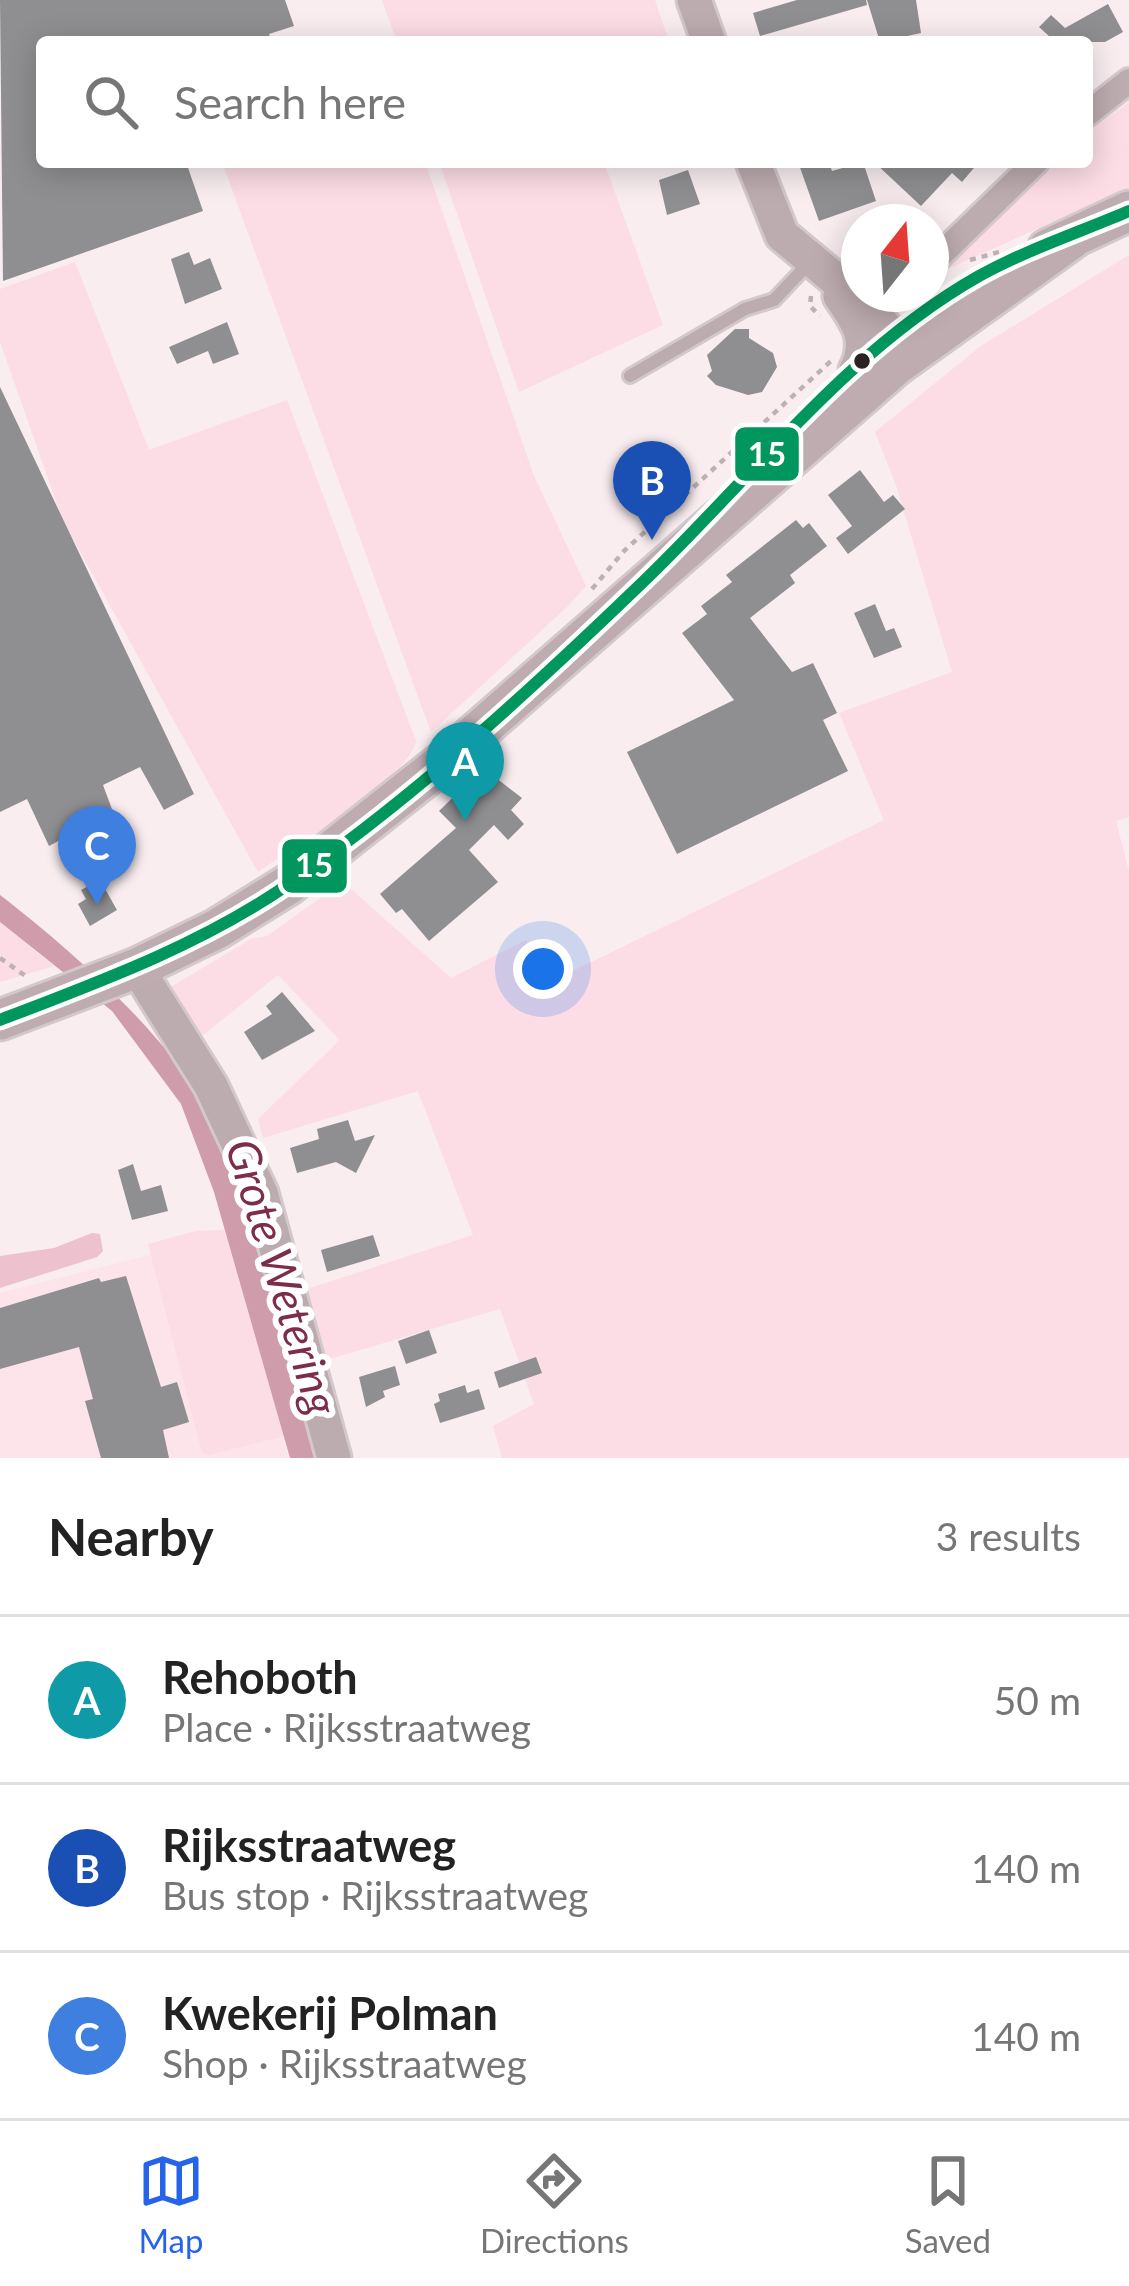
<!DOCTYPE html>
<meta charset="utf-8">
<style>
:root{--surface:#fff;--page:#f2f2f2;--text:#222;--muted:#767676;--line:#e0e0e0;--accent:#2563eb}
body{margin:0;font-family:Lato,sans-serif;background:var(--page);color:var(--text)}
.compass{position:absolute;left:841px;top:204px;width:108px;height:108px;border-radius:50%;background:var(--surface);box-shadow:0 6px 30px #0003;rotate:17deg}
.you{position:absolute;left:543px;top:969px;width:42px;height:42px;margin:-30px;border:9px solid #fff;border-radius:50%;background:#1a73e8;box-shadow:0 0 0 18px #1a73e833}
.badge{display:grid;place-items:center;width:78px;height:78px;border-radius:50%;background:var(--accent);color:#fff;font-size:39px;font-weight:700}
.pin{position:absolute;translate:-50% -99px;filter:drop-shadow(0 3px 6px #0008)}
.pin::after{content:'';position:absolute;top:63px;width:42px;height:36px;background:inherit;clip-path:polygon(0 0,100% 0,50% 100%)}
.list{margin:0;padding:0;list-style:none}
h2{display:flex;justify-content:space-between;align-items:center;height:156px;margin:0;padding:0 48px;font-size:51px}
h2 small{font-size:39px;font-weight:400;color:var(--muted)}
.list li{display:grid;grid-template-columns:78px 1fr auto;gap:36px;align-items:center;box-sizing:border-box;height:168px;padding:0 48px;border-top:3px solid var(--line)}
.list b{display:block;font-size:45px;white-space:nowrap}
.list p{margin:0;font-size:39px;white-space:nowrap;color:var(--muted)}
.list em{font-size:39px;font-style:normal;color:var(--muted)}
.icon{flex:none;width:66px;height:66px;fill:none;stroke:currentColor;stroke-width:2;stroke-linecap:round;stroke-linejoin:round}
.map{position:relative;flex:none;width:1129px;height:1458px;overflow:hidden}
.search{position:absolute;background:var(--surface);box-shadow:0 6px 30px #0003;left:36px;right:36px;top:36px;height:132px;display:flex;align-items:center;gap:30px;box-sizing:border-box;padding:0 42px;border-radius:12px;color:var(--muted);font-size:45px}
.sheet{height:660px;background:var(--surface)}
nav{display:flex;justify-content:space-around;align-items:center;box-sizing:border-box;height:168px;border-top:3px solid var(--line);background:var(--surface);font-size:33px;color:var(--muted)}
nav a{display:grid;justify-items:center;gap:6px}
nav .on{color:var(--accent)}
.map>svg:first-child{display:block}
.built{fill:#fce4ea}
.green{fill:#fcdce5}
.forest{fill:#edc1ce}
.water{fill:#ce9cab}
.building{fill:#8f8e91}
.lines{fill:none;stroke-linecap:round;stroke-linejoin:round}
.service-casing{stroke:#d3c9cc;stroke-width:18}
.minor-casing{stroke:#d3c9cc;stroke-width:30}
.tertiary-casing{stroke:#d3c9cc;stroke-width:39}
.primary-casing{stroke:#d3c9cc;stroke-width:45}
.path{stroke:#beb1b4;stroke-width:4.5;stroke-dasharray:6 6;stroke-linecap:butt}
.service{stroke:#bcabaf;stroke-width:12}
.minor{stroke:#bcabaf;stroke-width:24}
.tertiary{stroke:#bcabaf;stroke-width:33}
.primary{stroke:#beacb1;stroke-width:39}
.bus-1-casing{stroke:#fff;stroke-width:21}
.bus-1{stroke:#00965e;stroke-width:12}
.bus-dot{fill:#2a2123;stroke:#fff;stroke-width:4.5}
.labels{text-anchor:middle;stroke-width:12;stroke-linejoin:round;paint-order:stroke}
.water-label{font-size:45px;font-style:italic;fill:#7d2c4b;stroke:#fff}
.line-badge{stroke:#fff;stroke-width:4.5}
.badge-label{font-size:33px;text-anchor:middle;font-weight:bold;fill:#fff}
</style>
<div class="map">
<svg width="1129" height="1458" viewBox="0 0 1129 1458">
<rect width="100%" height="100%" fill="#f9edf0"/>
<path class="built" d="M228 1235 288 1458H0V1293Z"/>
<path class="green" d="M382 0H655L669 42H397Z
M1129 102V188L936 274 932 269 1057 162H1087V133Z
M222 162H425L534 476 586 586 567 607 431 732Z
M439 162H611L605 165 663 325 519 392Z
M1129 255V817L1116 821 1129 872V1458H502L493 1426 534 1404 500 1309 326 1360 304 1290 473 1235 418 1091 263 1138 258 1119 340 1040 278 975 197 1040 169 988 251 939 267 936 343 882 451 978 526 940 544 985 884 820 839 713 952 672 896 485 875 432 981 346Z
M75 262 149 450 287 400 416 741C408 779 293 848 258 872L63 521 0 342V289Z
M0 922 54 966 0 982Z
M224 1230 284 1436 208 1455 202 1453 148 1244 196 1231Z"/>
<path class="forest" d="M92 1233 100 1234 103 1251 97 1257 0 1288V1256L54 1248Z"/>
<path class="water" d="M0 895C65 945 159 1027 200 1098 259 1200 283 1344 314 1458H290L214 1192 181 1104 112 1011 0 922Z"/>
<path class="building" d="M0 0H285L294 26 269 34 272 42H42V162H186L203 211 3 281Z
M797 0H866L867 5 760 36 753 13Z
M867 0H916L921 33 880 42Z
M1108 4 1123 32 1105 42H1040L1050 37 1039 27 1051 15 1065 28Z
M798 162H829L832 171 863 162 876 201 819 221Z
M874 162H979L962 182 952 173 921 206Z
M688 170 700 204 667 215 659 180Z
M189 252 194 265 210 258 222 289 185 304 171 259Z
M227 322 239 354 213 364 208 351 177 364 169 347Z
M735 329H749V338L773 353 777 367 762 392 748 395 716 385 707 376 712 371 707 355Z
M0 387 194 794 164 810 140 767 103 785 122 836 86 856 74 833 49 846 27 799 0 812Z
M860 470 884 502 893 495 905 509 848 554 836 538 852 526 828 495Z
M796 520 803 528 809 523 827 546 790 575 795 583 750 618 792 672 813 663 837 713 823 720 848 771 677 854 627 752 734 700 682 633 707 614 701 606 732 582 726 575Z
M875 604 886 631 894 628 902 647 874 658 854 613Z
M483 768 522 798 511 810 524 824 508 840 494 825 469 850 498 882 429 941 402 909 396 913 380 894 456 828 439 811Z
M100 880 117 910 90 926 78 904 86 899 81 890Z
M282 992 315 1031 262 1060 244 1032 272 1014 266 1006Z
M348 1120 355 1141 375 1135 356 1173 336 1162 297 1173 290 1148 319 1139 317 1129Z
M133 1164 141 1191 161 1185 168 1211 132 1220 118 1170Z
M373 1235 380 1256 327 1272 321 1250Z
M126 1276 161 1387 177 1382 189 1422 163 1430 169 1458H101L85 1401 93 1399 79 1347 0 1369V1308L99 1278 101 1282Z
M429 1330 437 1353 406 1364 398 1341Z
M536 1357 542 1373 499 1388 494 1372Z
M395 1366 400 1385 383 1391 385 1397 366 1407 359 1377Z
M465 1385 467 1393 479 1389 485 1409 440 1423 434 1404 440 1401 438 1394Z"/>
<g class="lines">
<g class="service-casing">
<path id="service" d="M630 376 745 309 774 300 810 262"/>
</g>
<g class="minor-casing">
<path id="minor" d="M1087 114 1129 81
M931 264 1036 162"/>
</g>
<g class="tertiary-casing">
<path id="tertiary" d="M694 0 709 42
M753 162 782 235 859 299 910 354
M840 296C858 322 871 340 856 370
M137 968 211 1086 261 1193 334 1458"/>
</g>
<g class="primary-casing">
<path id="primary" d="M1048 249 1129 211
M0 1020 137 968 217 929 288 885 441 764 895 366 1072 239"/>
</g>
<path class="path" d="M970 260 999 252
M811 296 810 306 820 316
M901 305 915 294
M592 589 624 551 831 361
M0 958 27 977"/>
<use href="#service" class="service"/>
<use href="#minor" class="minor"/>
<use href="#tertiary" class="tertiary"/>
<use href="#primary" class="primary"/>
<g class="bus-1-casing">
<path id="bus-1" d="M0 1020C99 982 198 946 286 886 414 798 534 687 645 580 752 477 848 350 979 276 1026 250 1080 232 1129 211"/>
</g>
<use href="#bus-1" class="bus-1"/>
</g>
<circle class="bus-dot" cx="862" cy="361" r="10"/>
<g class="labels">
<g class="water-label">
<text transform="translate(282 1277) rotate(73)" y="16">Grote Wetering</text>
</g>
</g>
<g class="line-badge">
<rect x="733" y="425" width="68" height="58" rx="12" fill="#00965e"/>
<rect x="280" y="837" width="69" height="58" rx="12" fill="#00965e"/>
</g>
<g class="badge-label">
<text x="767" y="466">15</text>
<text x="314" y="877">15</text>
</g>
</svg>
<svg class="compass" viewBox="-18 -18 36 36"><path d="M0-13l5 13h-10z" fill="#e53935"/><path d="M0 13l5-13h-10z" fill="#767676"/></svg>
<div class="you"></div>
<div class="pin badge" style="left:465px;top:821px;background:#0f9aa8">A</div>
<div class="pin badge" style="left:652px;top:540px;background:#1a4fb4">B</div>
<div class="pin badge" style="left:97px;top:905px;background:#3f7fe0">C</div>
<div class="search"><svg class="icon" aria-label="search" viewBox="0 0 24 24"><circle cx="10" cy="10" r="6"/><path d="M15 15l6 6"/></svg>Search here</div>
</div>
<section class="sheet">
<h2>Nearby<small>3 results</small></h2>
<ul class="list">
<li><span class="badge" style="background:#0f9aa8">A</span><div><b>Rehoboth</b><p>Place · Rijksstraatweg</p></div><em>50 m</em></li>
<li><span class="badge" style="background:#1a4fb4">B</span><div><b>Rijksstraatweg</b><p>Bus stop · Rijksstraatweg</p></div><em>140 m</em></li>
<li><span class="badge" style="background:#3f7fe0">C</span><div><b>Kwekerij Polman</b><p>Shop · Rijksstraatweg</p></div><em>140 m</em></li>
</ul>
</section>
<nav>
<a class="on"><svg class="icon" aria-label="map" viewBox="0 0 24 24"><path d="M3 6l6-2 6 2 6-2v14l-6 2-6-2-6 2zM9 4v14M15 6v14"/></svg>Map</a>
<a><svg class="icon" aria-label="directions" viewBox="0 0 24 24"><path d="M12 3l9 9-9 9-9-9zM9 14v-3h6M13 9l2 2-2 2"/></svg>Directions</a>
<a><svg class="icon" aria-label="saved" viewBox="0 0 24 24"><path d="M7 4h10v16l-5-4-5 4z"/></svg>Saved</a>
</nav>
